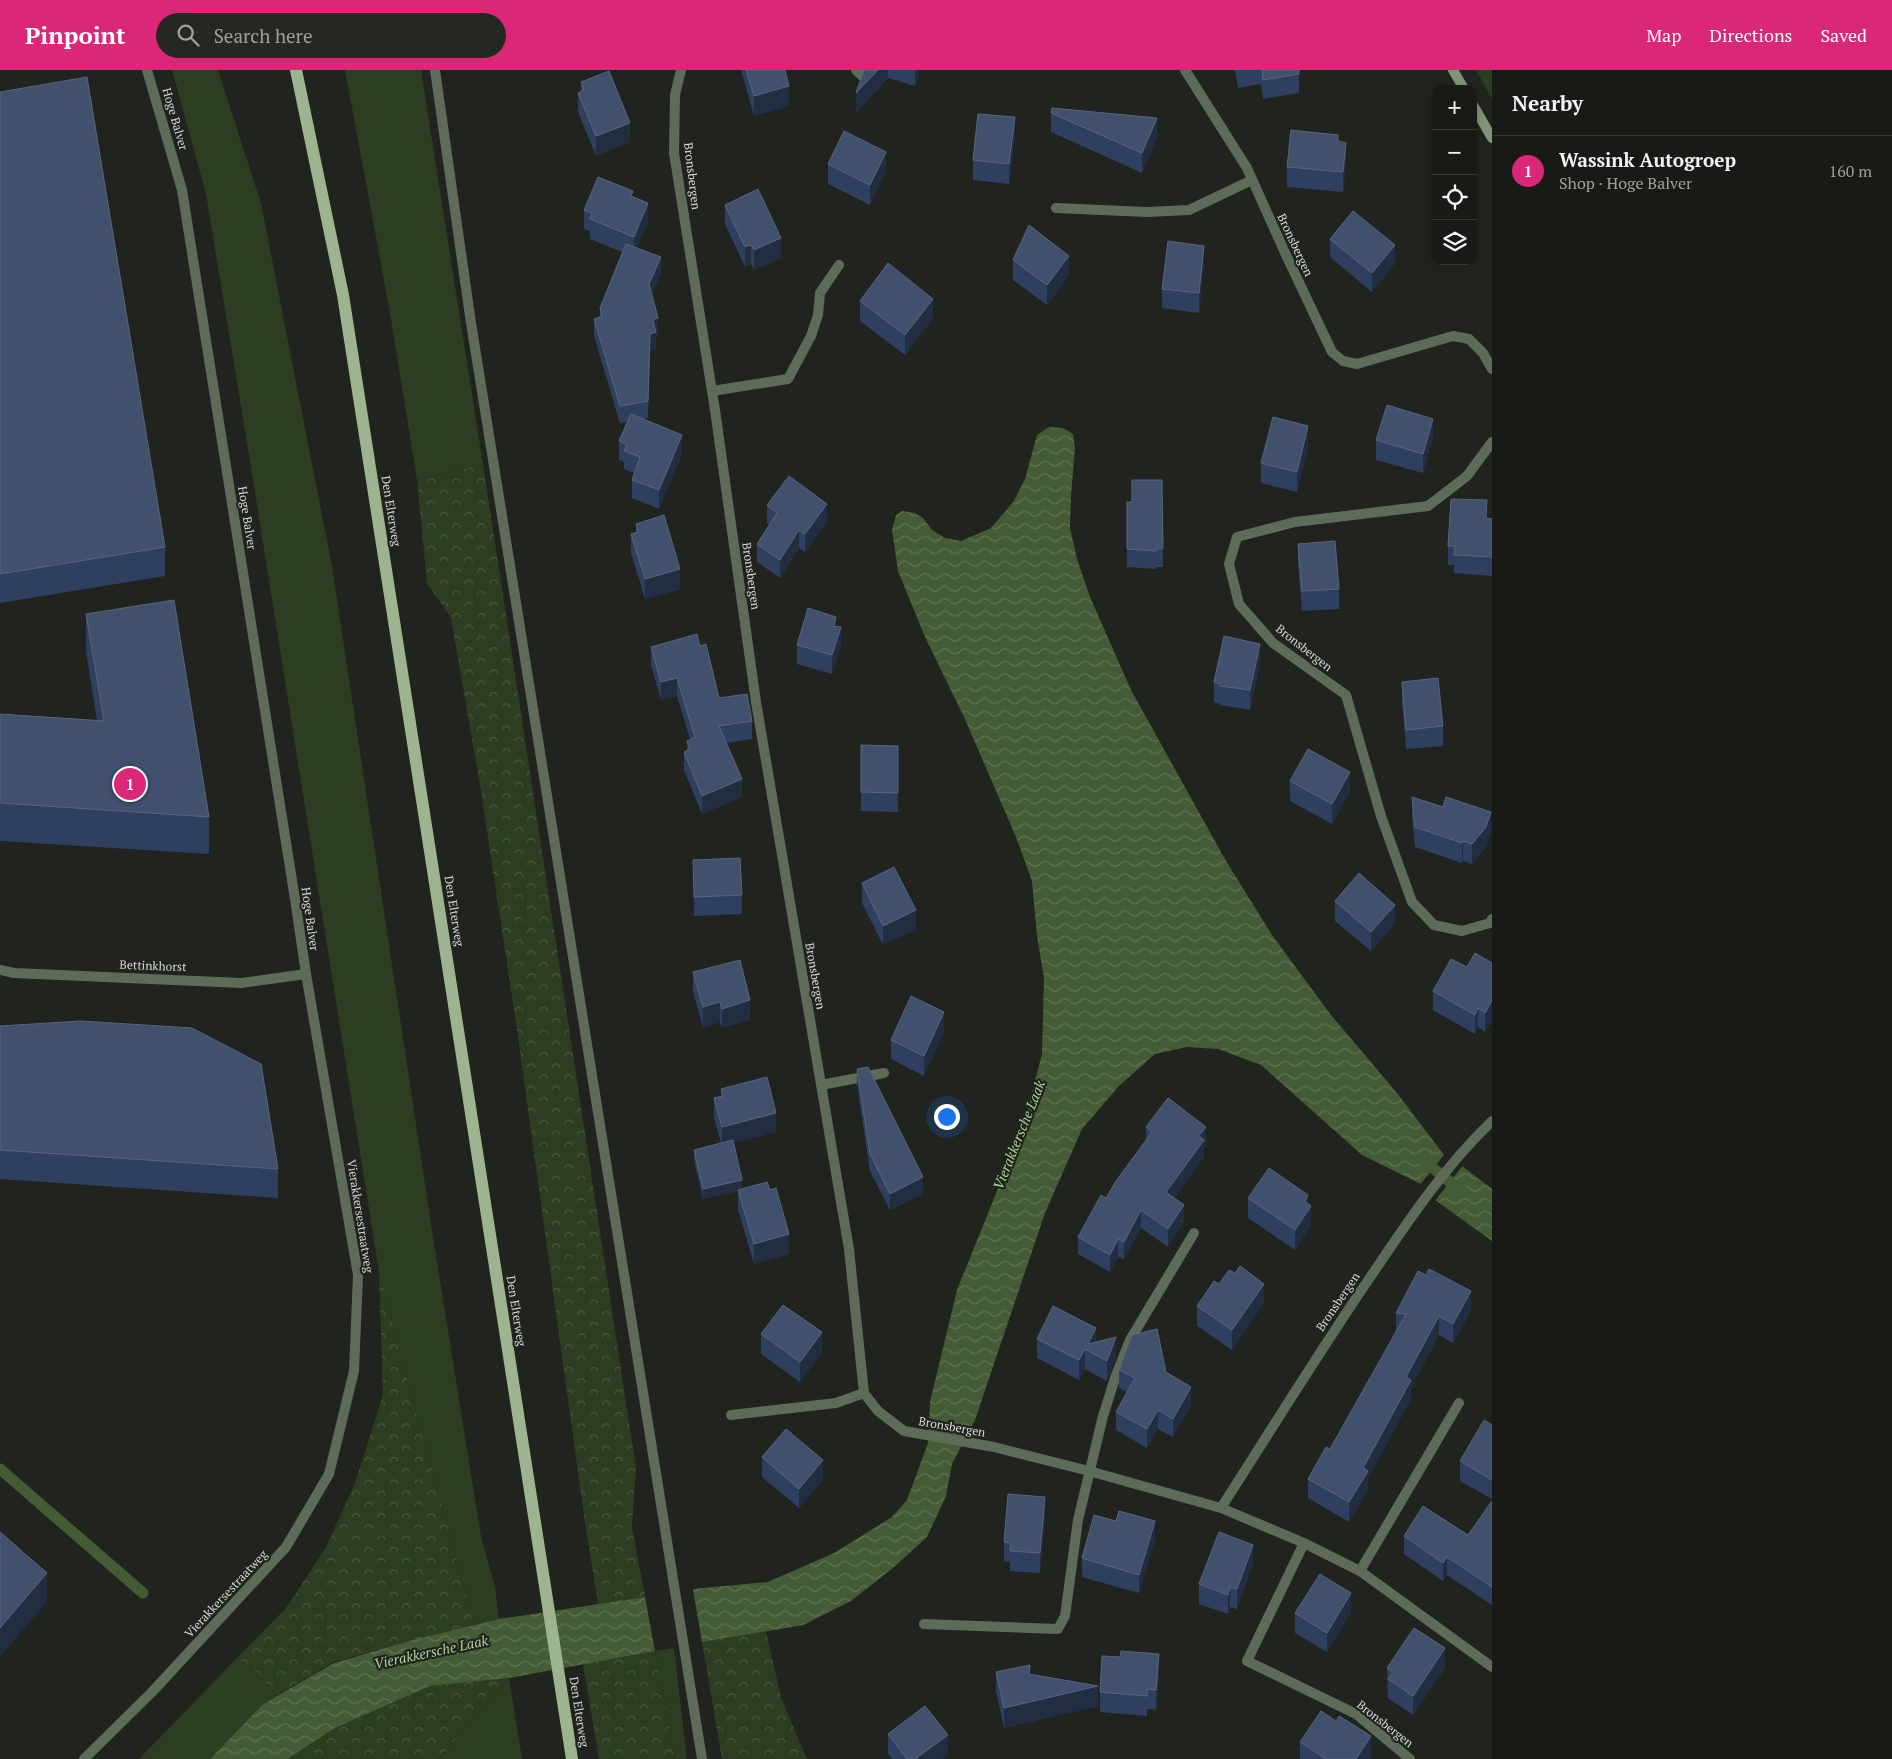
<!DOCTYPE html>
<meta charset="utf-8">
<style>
:root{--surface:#181a16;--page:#252723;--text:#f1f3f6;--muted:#9fa1a1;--line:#363835;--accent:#db2777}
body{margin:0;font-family:"PT Serif",serif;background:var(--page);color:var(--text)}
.controls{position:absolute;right:15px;top:15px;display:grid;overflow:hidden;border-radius:10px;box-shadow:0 2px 8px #0003}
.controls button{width:45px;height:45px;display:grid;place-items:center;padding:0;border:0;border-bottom:1px solid var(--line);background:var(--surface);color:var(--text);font:25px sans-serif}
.you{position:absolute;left:946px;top:1046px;width:18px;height:18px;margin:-12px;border:4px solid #fff;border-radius:50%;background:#1a73e8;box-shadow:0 0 0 8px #1a73e833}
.badge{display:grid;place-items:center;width:32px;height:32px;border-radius:50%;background:var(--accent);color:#fff;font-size:16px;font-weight:700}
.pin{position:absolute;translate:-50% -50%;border:2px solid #fff;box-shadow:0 1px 5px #0006}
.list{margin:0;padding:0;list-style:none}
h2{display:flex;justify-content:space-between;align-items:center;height:65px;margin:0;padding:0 20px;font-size:21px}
h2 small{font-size:16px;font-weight:400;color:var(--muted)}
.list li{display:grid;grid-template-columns:32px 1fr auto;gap:15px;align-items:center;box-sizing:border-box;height:70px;padding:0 20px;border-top:1px solid var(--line)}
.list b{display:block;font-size:19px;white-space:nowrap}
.list p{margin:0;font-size:16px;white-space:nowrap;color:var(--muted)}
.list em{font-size:16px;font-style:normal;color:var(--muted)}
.icon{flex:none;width:28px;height:28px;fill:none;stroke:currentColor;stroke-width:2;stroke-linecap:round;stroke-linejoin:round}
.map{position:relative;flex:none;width:1492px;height:1689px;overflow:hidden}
header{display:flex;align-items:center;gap:30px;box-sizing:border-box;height:70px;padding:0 25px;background:var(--accent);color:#fff}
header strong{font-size:24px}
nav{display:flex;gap:28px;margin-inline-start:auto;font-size:18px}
.search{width:350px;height:45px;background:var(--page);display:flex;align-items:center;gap:12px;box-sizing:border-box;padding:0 18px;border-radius:28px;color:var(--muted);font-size:19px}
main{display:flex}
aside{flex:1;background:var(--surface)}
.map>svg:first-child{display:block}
.grass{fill:#2c3d21}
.forest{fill:url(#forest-crowns)}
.water{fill:url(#water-waves)}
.pier{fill:#20231e}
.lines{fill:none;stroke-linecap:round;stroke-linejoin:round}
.stream{stroke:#445c35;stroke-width:11}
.lane{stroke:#5f6b59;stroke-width:10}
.street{stroke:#5f6b59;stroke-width:10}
.secondary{stroke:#829478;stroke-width:10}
.primary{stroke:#9db490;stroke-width:12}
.wall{fill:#2f3f60}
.shaded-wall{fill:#212d40}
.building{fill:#41506d;stroke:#59657e}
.labels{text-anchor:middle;stroke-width:4.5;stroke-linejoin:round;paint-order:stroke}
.street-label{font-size:12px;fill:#d9dbd8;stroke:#20231e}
.water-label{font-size:14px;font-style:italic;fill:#acd493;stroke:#20231e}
</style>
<header>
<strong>Pinpoint</strong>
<div class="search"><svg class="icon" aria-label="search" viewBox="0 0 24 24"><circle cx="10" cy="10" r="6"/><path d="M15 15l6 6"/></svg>Search here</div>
<nav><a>Map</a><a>Directions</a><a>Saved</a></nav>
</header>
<main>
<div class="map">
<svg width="1492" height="1689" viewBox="0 0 1492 1689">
<defs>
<pattern id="forest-crowns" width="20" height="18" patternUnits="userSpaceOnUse" patternTransform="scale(1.25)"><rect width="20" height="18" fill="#2c3d21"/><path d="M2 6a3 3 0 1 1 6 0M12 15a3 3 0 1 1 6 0" fill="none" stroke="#4a5840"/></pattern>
<pattern id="water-waves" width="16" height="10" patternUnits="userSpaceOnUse" patternTransform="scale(1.25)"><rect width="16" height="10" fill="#445c35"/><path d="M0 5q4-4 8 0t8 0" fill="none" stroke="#5e7352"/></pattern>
</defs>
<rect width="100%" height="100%" fill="#20231e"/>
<path class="grass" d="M172 0H218L261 133 332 496 433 1167 481 1466 495 1517 499 1549 474 1555 379 1202 249 385 206 124Z
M345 0H421L483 394 417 410 390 243Z
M1476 0H1492V29Z
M674 1578 687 1689H675L655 1581Z
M236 1589 248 1594 277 1625 263 1634 210 1689H139Z
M509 1608 522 1689H438Z"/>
<path class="forest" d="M483 394 636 1398 632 1456 645 1527 598 1534 584 1446 517 960 481 721 451 548 427 513 417 410Z
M379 1202 474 1555 412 1570 334 1592 277 1625 248 1594 236 1589 286 1538 325 1479 355 1413 383 1325Z
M766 1561 781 1627 805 1685 808 1689H722L702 1572Z
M655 1581 675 1689H599L583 1594Z
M509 1608 438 1689H287L335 1658 430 1616Z"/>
<path class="water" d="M1049 357 1063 358 1073 364 1075 377 1071 426 1070 458 1077 489 1090 527 1131 620 1226 791 1272 865 1331 945 1397 1023 1444 1085 1421 1114 1362 1085 1261 995 1218 979 1187 977 1155 984 1119 1016 1082 1059 1045 1143 975 1350 952 1394 946 1426 927 1467 893 1498 851 1531 803 1555 702 1572 693 1519 768 1512 834 1483 892 1447 907 1430 928 1373 930 1332 957 1220 1023 1057 1042 984 1044 908 1037 866 1032 811 1016 767 964 647 925 567 898 501 892 460 896 445 902 441 915 443 923 448 932 460 945 468 961 471 991 458 1014 431 1025 409 1037 365Z
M1462 1096 1492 1119V1171L1435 1130Z
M645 1527 655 1581 509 1608 430 1616 335 1658 287 1689H210L263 1634 334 1593 412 1570 499 1549Z"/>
<path class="pier" d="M1446 1083V1086L1423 1116H1419Z
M1462 1093 1464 1094 1434 1132 1433 1128Z"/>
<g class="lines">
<path class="stream" d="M1423 1090 1461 1121
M0 1399 143 1523"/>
<path class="lane" d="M856 0 868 11
M1056 138 1147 142 1189 140 1252 110
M712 321 788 309 811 266 818 245 820 223 839 195
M731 1345 836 1333 864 1323"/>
<path class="street" d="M435 0 471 253 702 1689
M681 0 675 25 674 83 715 340 756 632 849 1179 864 1323 878 1341 904 1361 994 1377 1089 1401 1221 1438
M1185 0 1247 98 1286 185 1332 282 1343 291 1357 294 1453 266 1469 269 1483 283 1492 299
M1492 372 1467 406 1428 436 1295 452 1237 467 1229 494 1239 534 1273 573 1346 625 1381 746 1412 832 1434 855 1462 861 1490 853 1492 849
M0 900 14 903 241 913 306 904
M821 1015 884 1003
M1492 1051C1444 1097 1408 1151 1371 1206 1319 1282 1271 1360 1221 1438L1304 1473 1360 1501 1492 1597
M1304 1473 1247 1591 1356 1644 1410 1689
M1360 1501 1459 1333
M924 1554 1058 1559 1065 1546 1078 1450 1103 1346 1116 1305 1130 1270 1194 1163
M84 1689 153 1621 286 1477 329 1404 354 1301 358 1205 306 904 295 829 182 120 147 0"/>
<path class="secondary" d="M1453 0 1464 19
M1473 35 1492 68"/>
<path class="primary" d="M296 0 343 225 572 1689"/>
</g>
<path class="wall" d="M741 0H785L789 36 754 46Z
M864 0H919L915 16 888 8 856 43Z
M1235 0H1299V23L1263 29 1261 14 1238 18Z
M581 12 630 72 596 86 578 42V23L581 21Z
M0 22 165 477V506L0 533Z
M1051 43 1157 67 1142 103 1051 62Z
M1015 67 1009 114 973 110V90Z
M1338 72 1346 92 1343 122 1287 117V97Z
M828 94 886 101 870 135 828 114Z
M633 127 648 152 637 178 661 204 652 224 658 265 656 266V279L650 281 648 348 643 349 682 384 659 439 632 428V410L634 403 624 399V392L619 390V371L627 352 620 353 594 266V249L600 247V238L622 182 590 169V161L584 159V140Z
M725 135 781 188 754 200 751 194 745 197 725 154Z
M1330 169 1395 193 1372 222 1330 187Z
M1013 190 1069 205 1047 235 1013 210Z
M1204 195 1199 243 1162 238V219Z
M860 231 933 248 905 285 860 251Z
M1433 368 1423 403 1376 390V370Z
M1308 376 1297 422 1261 413V393Z
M1162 410 1163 497H1156V499L1127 497V432H1132Z
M767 435 827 452 805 482 799 478 780 508 757 492V474L769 455 767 453Z
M1487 448 1492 449V506L1454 503V495H1448V476Z
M636 454 680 519 645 529 631 483V464L636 462Z
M1298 474 1339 519V539L1302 541 1298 494Z
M86 544 209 747V784L0 771V644L97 650 86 582Z
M797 575 841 577 832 604 797 594Z
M700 576 719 628 752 651V669L726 673 742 727 702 744 684 700V682L687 680V671L690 669 677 626 661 630 651 595V577Z
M1260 594 1250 640 1220 635V634L1214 632V612Z
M1402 612 1443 656V676L1406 679 1402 632Z
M861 675 898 676V742L861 741Z
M1290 711 1350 722 1332 754 1290 731Z
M1412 727 1491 761 1486 777 1472 794 1463 791 1462 793 1415 777 1412 747Z
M693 790 742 825V844L694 846Z
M862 813 916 859 883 875 862 833Z
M1335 831 1395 854 1371 881 1335 851Z
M1492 893V950L1485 962 1478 957 1475 964 1433 940V921L1467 897Z
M693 902 750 950 722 958 720 952 703 957 693 921Z
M0 956 278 1099V1128L0 1109Z
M944 962 924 1006 891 989V970Z
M857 999 923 1124 890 1140 870 1101 857 1015Z
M721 1019 776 1062 733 1073 742 1119 789 1184 754 1194 738 1140V1121L703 1129 694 1090V1080L721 1073 714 1048V1028L721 1026Z
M1146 1057 1206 1074 1204 1078V1087L1174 1128 1184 1152 1168 1177 1141 1158 1124 1189 1118 1187 1110 1202 1078 1184V1167L1106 1128 1146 1071Z
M1248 1128 1311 1155 1295 1180 1248 1148Z
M1219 1214 1264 1233 1232 1280 1197 1256V1236Z
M1471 1241 1453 1273 1439 1265 1411 1318V1329L1368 1408V1420L1349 1452 1308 1428V1409L1330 1379 1396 1262V1243Z
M761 1264 822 1282 800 1312 761 1284Z
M1037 1269 1096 1272 1116 1287 1107 1311 1085 1299 1079 1310 1037 1288Z
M1119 1300 1166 1302 1191 1335 1173 1367 1158 1359 1147 1378 1116 1360V1342L1127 1322 1119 1318Z
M1492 1355V1429L1460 1411V1391Z
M762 1387 823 1410 799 1438 762 1407Z
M1492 1431V1535L1447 1505 1443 1511 1404 1484V1466L1468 1465Z
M1045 1447 1040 1503 1010 1501V1492L1004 1491V1472Z
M1155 1469 1139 1523 1082 1507V1488Z
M1253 1494 1237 1539 1230 1537 1228 1544 1199 1534V1514Z
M1351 1542 1327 1582 1295 1563V1543Z
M1387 1598H1445L1413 1645 1388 1628Z
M996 1602 1030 1604 1098 1636 1004 1658 996 1621Z
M1159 1604 1156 1640 1147 1639V1646L1100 1642V1622Z
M888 1664 948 1684 942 1689H892L888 1683Z
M1300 1672 1371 1686 1369 1689H1300Z"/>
<path class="shaded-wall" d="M878 0H888V8L856 43V23Z
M915 0H919L915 16Z
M789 16V36L754 46V26Z
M1015 47V67L1009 114V94Z
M1157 48V67L1142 103V83Z
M630 53V72L596 86V66Z
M1346 73V92L1343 122V102Z
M886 82V101L870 135V115Z
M648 133V152L634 186V167Z
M781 168V188L754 200V180Z
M751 175V194L745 197V177Z
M1395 175V193L1372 222V203Z
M1204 176V195L1199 243V223Z
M1069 186V205L1047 235V215Z
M661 187V204L649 230V214Z
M933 229V248L905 285V265Z
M658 248V265L656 266V279L650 281 648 348 650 264 653 250Z
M1433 349V368L1423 403V384Z
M1308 356V376L1297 422V402Z
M682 365V384L659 439V420Z
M827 434V452L805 482V464Z
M799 460V478L780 508V490Z
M680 499V519L645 529V509Z
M841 557V577L832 604V585Z
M1260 574V594L1250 640V620Z
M677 608V626L661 630V612Z
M1350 702V722L1332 754V734Z
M742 709V727L702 744V726Z
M1491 742V761L1486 777 1472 794V774Z
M1463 771V791L1462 793V773Z
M1395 835V854L1371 881V862Z
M916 840V859L883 875V856Z
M750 930V950L722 958V939Z
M1492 931V950L1485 962V943Z
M720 932V952L703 957V937Z
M1478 938V957L1475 964V945Z
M944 942V962L924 1006V986Z
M776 1043V1062L722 1076V1057Z
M1206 1057V1074L1204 1078V1087L1166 1140V1122L1199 1066Z
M923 1107V1124L890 1140V1124Z
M742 1110V1120L703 1129V1119Z
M1308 1125V1140L1311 1136V1155L1295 1180V1160L1305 1131Z
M1184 1135V1152L1168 1177V1159Z
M1141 1140V1158L1124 1189V1172Z
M789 1164V1184L754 1194V1174Z
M1118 1169V1187L1110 1202V1185Z
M1264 1214V1233L1232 1280V1260Z
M1471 1221V1241L1453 1273V1254Z
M1439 1246V1265L1411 1318V1329L1368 1408V1420L1349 1452V1432L1363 1398 1406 1307Z
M1096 1258V1278L1088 1274Z
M822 1262V1282L800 1312V1292Z
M1116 1267V1287L1107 1311V1291Z
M1085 1279V1299L1079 1310V1290Z
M1191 1317V1335L1173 1367V1349Z
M1158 1340V1359L1147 1378V1359Z
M823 1390V1410L799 1438V1419Z
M1045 1427V1447L1040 1503V1483Z
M1155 1451V1469L1139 1523V1505Z
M1253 1475V1494L1237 1539V1519Z
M1447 1487V1505L1443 1511V1493Z
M47 1503V1532L0 1587V1558Z
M1230 1517V1537L1228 1544V1525Z
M1351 1523V1542L1327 1582V1563Z
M1445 1578V1598L1413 1645V1626Z
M1159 1584V1604L1156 1640V1620Z
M1098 1616V1636L1004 1658V1638Z
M948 1665V1684L942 1689H915Z
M1371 1666V1686L1369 1689H1356Z"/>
<path class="building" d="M746 0H785L789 16 754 26Z
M864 0H878L856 23Z
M1262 0H1299V4L1263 10Z
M609 1 630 53 596 66 578 23 584 20 581 12Z
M87 7 165 477 0 504V22Z
M1052 38 1157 48 1142 83 1051 43Z
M978 44 1015 47 1009 94 973 90Z
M1291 60 1338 65V71L1346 73 1343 102 1287 97Z
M844 61 886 82 870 115 828 94Z
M598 107 633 121 631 126 648 133 634 167 590 149 592 143 584 140Z
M758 119 781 168 754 180 751 175 745 177 725 135Z
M1353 141 1395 175 1372 203 1330 169Z
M1029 155 1069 186 1047 215 1013 190Z
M1168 171 1204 176 1199 223 1162 219Z
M626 174 661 187 649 214 658 248 653 250 656 262 650 264 648 331 620 336 594 249 602 246 600 238Z
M888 193 933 229 905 265 860 231Z
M1387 335 1433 349 1423 384 1376 370Z
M631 344 682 365 659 420 632 410 640 387 624 381 627 375 619 371Z
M1273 347 1308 356 1297 402 1261 393Z
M789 406 827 434 805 464 799 460 780 490 757 474 777 443 767 435Z
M1132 410H1162L1163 479H1156V481L1127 479V432H1132Z
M1451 429 1487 430 1486 448 1492 449V487L1454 485 1455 476H1448Z
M664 445 680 499 645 509 631 464 638 462 636 454Z
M1335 471 1339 519 1302 521 1298 474Z
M174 530 209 747 0 733V644L104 651 86 544Z
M808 538 836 547 834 556 841 557 832 585 797 575Z
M697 564 700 576 706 574 719 628 747 624 752 651 719 656 742 709 702 726 684 682 690 679 687 671 695 667 677 608 661 612 651 577Z
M1224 566 1260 574 1250 620 1220 616V614L1214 612Z
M1438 608 1443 656 1406 660 1402 612Z
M861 675 898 676V723L861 722Z
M1308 679 1350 702 1332 734 1290 711Z
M1412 727 1443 737 1446 727 1491 742 1486 757 1472 774 1463 771 1462 773 1415 757Z
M740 788 742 825 694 827 693 790Z
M894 797 916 840 883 856 862 813Z
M1359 803 1395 835 1371 862 1335 831Z
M1475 883 1492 893V931L1485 943 1478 938 1475 945 1433 921 1451 889 1467 897Z
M740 890 750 930 722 939 720 932 703 937 693 902Z
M911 926 944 942 924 986 891 970Z
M81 951 192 958 261 994 278 1099 0 1080V956Z
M868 997 923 1107 890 1124 870 1084 857 999Z
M767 1007 776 1043 722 1057 714 1028 723 1026 721 1019Z
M1168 1028 1206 1057 1199 1066 1204 1070 1166 1122 1184 1135 1168 1159 1141 1140 1124 1172 1118 1169 1110 1185 1078 1167 1101 1125 1106 1128 1116 1111 1152 1062 1146 1057Z
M733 1070 742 1110 703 1119 694 1080Z
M1269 1098 1308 1125 1305 1131 1311 1136 1295 1160 1248 1128Z
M767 1112 770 1120 776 1118 789 1164 754 1174 738 1120Z
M1240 1196 1264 1214 1232 1260 1197 1236 1214 1211 1219 1214 1229 1200 1235 1203Z
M1429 1199 1471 1221 1453 1254 1439 1246 1406 1307 1411 1310 1363 1398 1368 1401 1349 1432 1308 1409 1326 1377 1330 1379 1406 1244 1396 1243 1418 1201 1426 1205Z
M783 1235 822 1262 800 1292 761 1264Z
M1053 1236 1096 1258 1088 1274 1116 1267 1107 1291 1085 1279 1079 1290 1037 1269Z
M1157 1259 1166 1302 1191 1317 1173 1349 1158 1340 1147 1359 1116 1342 1135 1308 1119 1300 1132 1265Z
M1484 1350 1492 1355V1410L1460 1391Z
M786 1359 823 1390 799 1419 762 1387Z
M1008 1424 1045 1427 1040 1483 1010 1481 1011 1473 1004 1472Z
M1492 1431V1517L1447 1487 1443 1493 1404 1466 1423 1436 1468 1465Z
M1119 1441 1155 1451 1139 1505 1082 1488 1094 1445 1116 1451Z
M0 1462 47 1503 0 1558Z
M1219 1462 1253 1475 1237 1519 1230 1517 1228 1525 1199 1514Z
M1320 1504 1351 1523 1327 1563 1295 1543Z
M1414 1558 1445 1578 1413 1626 1388 1609 1393 1602 1387 1598Z
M1121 1581 1159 1584 1156 1620 1147 1619V1626L1100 1622 1102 1586 1120 1587Z
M1030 1595 1029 1604 1098 1616 1004 1638 996 1602Z
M925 1636 948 1665 915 1689H907L888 1664Z
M1321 1641 1336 1651 1339 1646 1371 1666 1356 1689H1326L1300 1672Z"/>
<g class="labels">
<g class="street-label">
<text transform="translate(175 49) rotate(74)" y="4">Hoge Balver</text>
<text transform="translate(692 106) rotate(83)" y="4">Bronsbergen</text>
<text transform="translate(1295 175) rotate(65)" y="4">Bronsbergen</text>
<text transform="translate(391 441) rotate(81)" y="4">Den Elterweg</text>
<text transform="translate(247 448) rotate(81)" y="4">Hoge Balver</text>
<text transform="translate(751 506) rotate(82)" y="4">Bronsbergen</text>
<text transform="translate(1304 578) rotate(38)" y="4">Bronsbergen</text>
<text transform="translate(454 841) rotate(81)" y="4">Den Elterweg</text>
<text transform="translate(310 849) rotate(82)" y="4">Hoge Balver</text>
<text transform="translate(153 896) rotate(2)" y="4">Bettinkhorst</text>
<text transform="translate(815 906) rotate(80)" y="4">Bronsbergen</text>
<text transform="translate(360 1146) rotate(81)" y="4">Vierakkersestraatweg</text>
<text transform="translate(1338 1232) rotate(-56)" y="4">Bronsbergen</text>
<text transform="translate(516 1241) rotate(81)" y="4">Den Elterweg</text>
<text transform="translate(952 1357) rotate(10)" y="4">Bronsbergen</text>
<text transform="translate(226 1524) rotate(-47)" y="4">Vierakkersestraatweg</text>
<text transform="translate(579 1642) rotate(81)" y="4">Den Elterweg</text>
<text transform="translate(1385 1654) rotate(38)" y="4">Bronsbergen</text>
</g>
<g class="water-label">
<text transform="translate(1019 1065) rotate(-68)" y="5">Vierakkersche Laak</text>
<text transform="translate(431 1582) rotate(-12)" y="5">Vierakkersche Laak</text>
</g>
</g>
</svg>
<div class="controls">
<button>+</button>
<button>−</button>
<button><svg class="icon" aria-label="locate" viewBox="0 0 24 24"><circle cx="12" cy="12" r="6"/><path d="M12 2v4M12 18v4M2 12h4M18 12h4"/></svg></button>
<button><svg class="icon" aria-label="layers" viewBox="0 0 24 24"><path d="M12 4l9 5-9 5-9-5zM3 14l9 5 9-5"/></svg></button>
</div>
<div class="you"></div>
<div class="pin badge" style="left:130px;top:714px">1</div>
</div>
<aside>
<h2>Nearby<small></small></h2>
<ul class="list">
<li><span class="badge">1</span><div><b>Wassink Autogroep</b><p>Shop · Hoge Balver</p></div><em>160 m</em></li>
</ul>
</aside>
</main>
